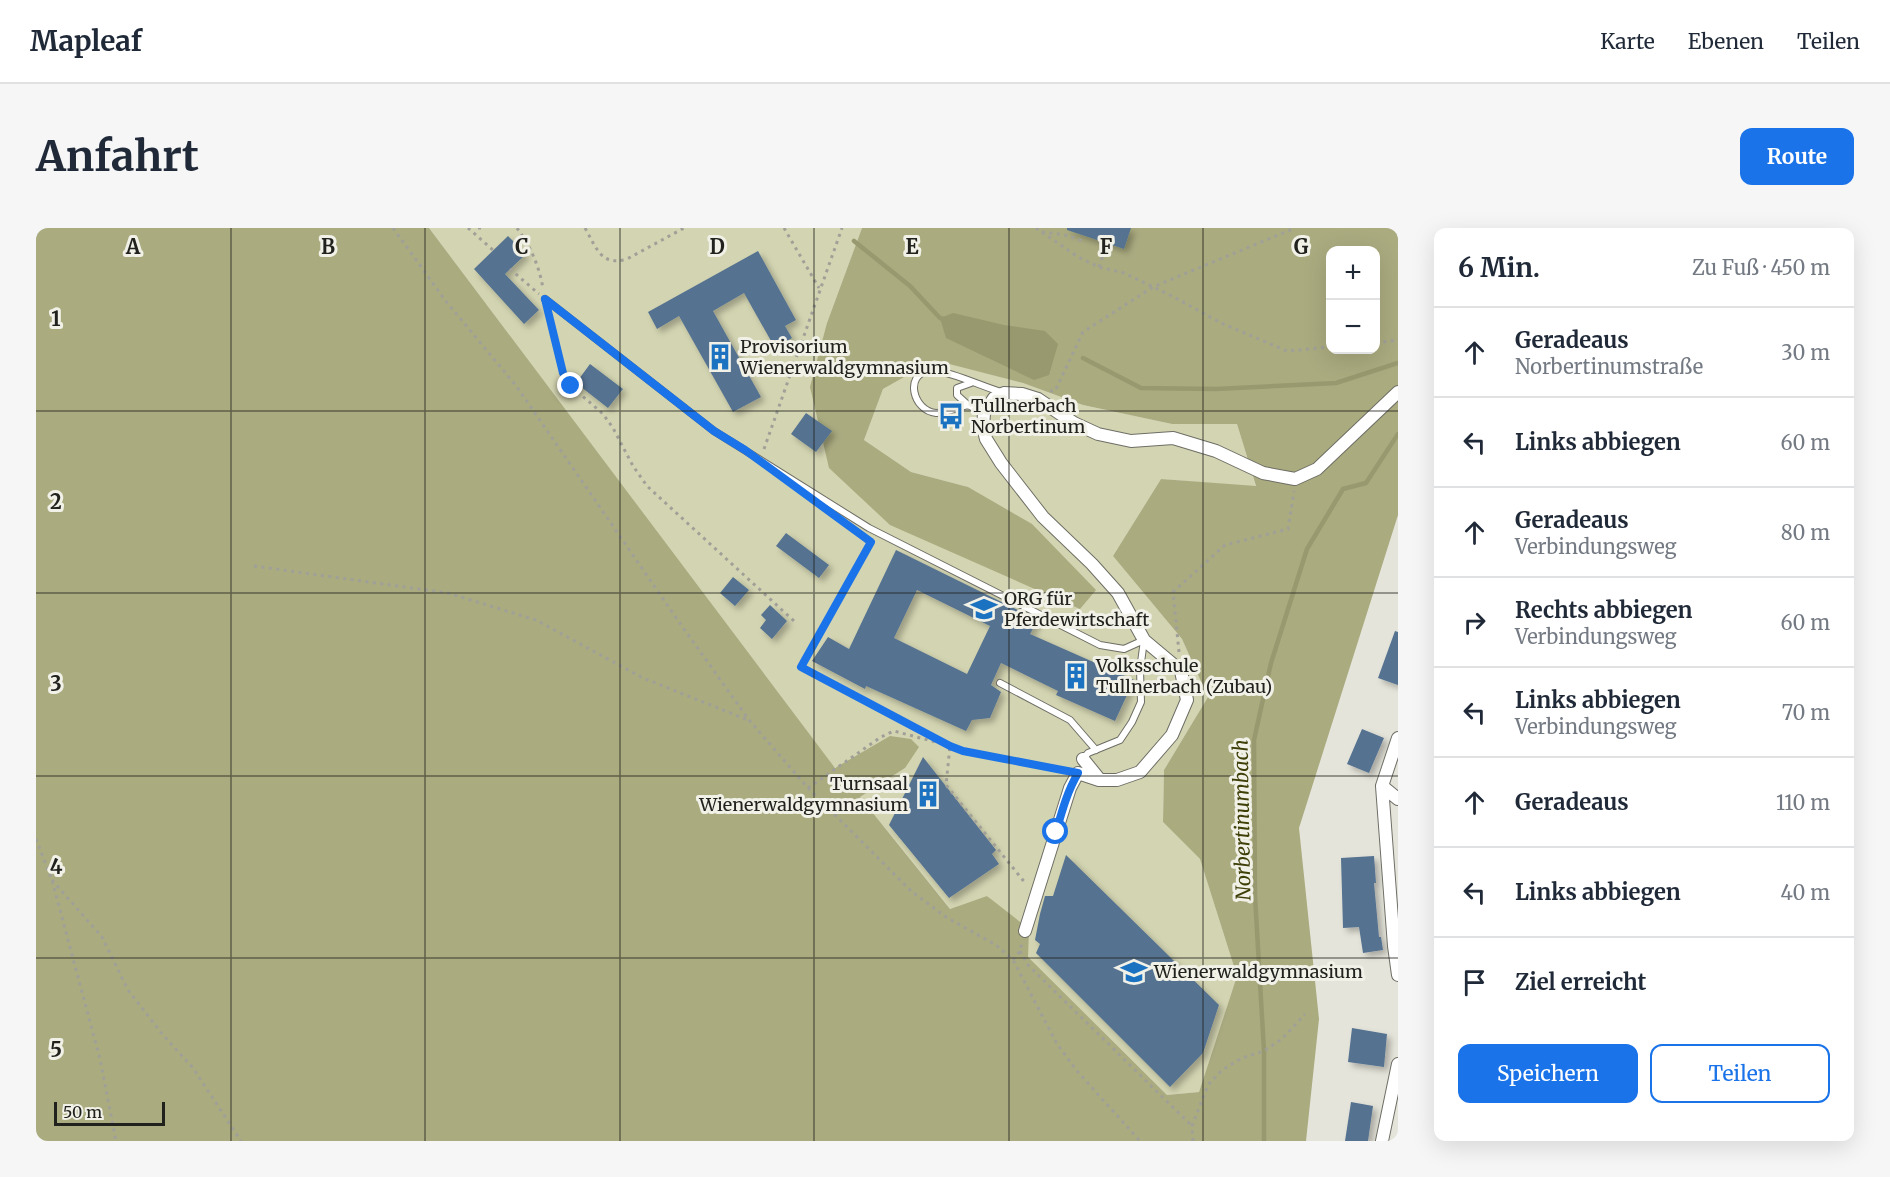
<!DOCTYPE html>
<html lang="de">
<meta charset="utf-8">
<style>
:root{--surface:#fff;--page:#f6f6f7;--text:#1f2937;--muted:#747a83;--line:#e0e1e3;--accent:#1a73e8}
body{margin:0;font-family:Merriweather,serif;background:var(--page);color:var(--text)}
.controls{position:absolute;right:18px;top:18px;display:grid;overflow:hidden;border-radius:12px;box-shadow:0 6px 24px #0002}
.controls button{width:54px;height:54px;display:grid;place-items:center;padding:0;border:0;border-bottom:2px solid var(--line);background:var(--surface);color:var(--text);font:30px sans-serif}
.scale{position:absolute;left:18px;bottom:15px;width:111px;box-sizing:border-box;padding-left:6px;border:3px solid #21211e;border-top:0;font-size:16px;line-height:21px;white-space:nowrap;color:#21211e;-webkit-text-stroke:4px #f1f1e8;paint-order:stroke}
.stop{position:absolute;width:18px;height:18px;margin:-14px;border:4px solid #1a73e8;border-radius:50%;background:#fff}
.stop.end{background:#1a73e8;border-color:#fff;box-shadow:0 2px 6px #0008}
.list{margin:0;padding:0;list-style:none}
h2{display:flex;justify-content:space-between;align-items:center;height:78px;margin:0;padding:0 24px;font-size:26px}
h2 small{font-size:20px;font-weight:400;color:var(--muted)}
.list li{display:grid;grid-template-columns:39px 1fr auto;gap:18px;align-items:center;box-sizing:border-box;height:90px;padding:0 24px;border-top:2px solid var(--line)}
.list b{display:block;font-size:22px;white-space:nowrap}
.list p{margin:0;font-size:20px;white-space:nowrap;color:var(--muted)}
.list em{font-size:20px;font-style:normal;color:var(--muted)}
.actions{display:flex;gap:12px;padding:18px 24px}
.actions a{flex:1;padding:14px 0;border:2px solid var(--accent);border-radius:12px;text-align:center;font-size:21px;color:var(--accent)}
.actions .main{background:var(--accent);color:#fff}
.icon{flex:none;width:33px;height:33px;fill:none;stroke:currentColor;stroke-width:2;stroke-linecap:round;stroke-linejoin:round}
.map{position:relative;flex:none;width:1362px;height:913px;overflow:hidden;border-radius:12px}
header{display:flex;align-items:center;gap:36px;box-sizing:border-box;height:84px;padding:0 30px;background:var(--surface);border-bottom:2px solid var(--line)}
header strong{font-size:28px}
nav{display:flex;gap:33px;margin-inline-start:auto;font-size:21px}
.intro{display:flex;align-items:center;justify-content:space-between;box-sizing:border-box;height:144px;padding:0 36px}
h1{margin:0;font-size:42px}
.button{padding:15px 27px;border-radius:12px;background:var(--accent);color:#fff;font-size:21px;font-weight:700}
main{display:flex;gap:36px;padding:0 36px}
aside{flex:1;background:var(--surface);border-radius:12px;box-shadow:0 6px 24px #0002}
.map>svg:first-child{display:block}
.green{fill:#d3d4b1}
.forest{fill:#aaab7f;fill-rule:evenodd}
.water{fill:#98996e}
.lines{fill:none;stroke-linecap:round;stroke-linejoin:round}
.stream{stroke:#98996e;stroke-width:4.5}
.building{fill:#557291;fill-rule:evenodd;filter:url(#shadow)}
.service-casing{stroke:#6e6e66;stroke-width:8}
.minor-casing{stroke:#6e6e66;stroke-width:14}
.path{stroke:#a0a098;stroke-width:3;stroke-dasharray:3 4.5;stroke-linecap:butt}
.service{stroke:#fff;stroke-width:6}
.minor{stroke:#fff;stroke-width:12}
.route{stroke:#1a73e8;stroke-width:8}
.grid{fill:none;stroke:#21211e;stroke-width:1.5;stroke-opacity:0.55}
.labels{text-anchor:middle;stroke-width:6;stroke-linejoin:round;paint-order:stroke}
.poi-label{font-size:18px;fill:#21211e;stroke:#f1f1e8;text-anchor:start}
.water-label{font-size:20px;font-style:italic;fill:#3f3f08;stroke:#f1f1e8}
.grid-label{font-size:20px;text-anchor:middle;font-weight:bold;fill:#21211e;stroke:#f1f1e8;stroke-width:6;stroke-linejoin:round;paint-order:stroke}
</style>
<header>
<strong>Mapleaf</strong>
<nav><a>Karte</a><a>Ebenen</a><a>Teilen</a></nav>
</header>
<div class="intro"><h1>Anfahrt</h1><a class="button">Route</a></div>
<main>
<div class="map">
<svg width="1362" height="913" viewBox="0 0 1362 913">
<defs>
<filter id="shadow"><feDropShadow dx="4" dy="4" stdDeviation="3" flood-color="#0004"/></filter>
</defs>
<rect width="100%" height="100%" fill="#e4e4da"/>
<path class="green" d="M393 0H826L791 95 793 240 932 259 875 244 828 212 847 161 898 131 987 155 1047 177 1136 196H1201L1220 259 1125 251 1077 328 1146 411 1172 469 1128 542 1127 594 1164 631 1201 748 1163 864 1131 867 991 729 952 668 914 681 824 569 869 540 798 539Z"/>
<path class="forest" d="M0 0H393L799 540 854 508 875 511 883 519 869 540 824 569 914 681 951 668 993 701 992 729 1131 867 1163 864 1201 748 1164 631 1127 594 1128 542 1172 469 1146 411 1077 328 1125 251 1220 258 1201 196H1136L1047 177 987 155 898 132 847 161 828 212 875 244 932 259 996 296 1060 362 1044 381 854 297 793 240 774 159 791 95 826 0H1362V287L1263 600 1283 791 1270 913H0ZM1294 22H1340V122H1294Z"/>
<path class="water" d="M917 85 968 97 1009 103 1022 116 1013 147 998 152 910 110 904 90Z"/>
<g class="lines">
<path class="stream" d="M818 13 874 58 904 90 908 91
M1047 130 1105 160 1180 161 1300 155 1362 135
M1228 913V823L1219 668 1218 512 1235 435 1271 321 1307 261 1330 255 1362 206"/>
</g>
<path class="building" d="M1031 0H1095L1088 21 1031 2Z
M472 8 490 26 469 46 503 82 488 96 438 41Z
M722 23 760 92 749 98 756 110 739 120 708 65 677 83 725 169 697 184 643 88 621 101 612 84Z
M554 136 587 161 572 180 540 155Z
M770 185 796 203 780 224 755 206Z
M750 305 793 337 783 350 740 318Z
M860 322 1002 392 994 406 1098 452 1079 493 1020 467 1022 463 965 435 955 457 965 464 954 490 936 492 930 503 830 458 829 461 776 433 792 409 813 421ZM881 362 954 398 931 446 858 410Z
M697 349 713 362 699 378 684 365Z
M734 377 751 393 736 411 724 400 730 392 725 387Z
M1359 403 1362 404V457L1342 450Z
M1326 501 1348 510 1333 545 1311 536Z
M887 529 960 622 956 626 963 636 913 670 853 597Z
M1030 627 1183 777 1167 825 1134 859 1000 725 1004 716 999 712 1004 686 1009 668H1017Z
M1338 628 1340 655H1338L1343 709H1345L1347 722 1327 725 1323 699 1307 700 1305 630Z
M1316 800 1351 806 1348 839 1312 834Z
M1315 874 1337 878 1332 913H1309Z"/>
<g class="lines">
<g class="service-casing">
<path id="service" d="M509 71 678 203 833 300 1064 417 1088 421 1108 412
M935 155 921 160V167L932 177 948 185
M932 177C923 179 910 185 900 185 877 183 868 146 893 143 910 141 947 159 965 164
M964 455 1034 492 1060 522
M1047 531 1052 525 1084 512 1096 494 1105 474 1104 442 1108 412"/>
</g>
<g class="minor-casing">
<path id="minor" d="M1362 510 1346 558 1358 718 1362 747
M1047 531 1064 552H1081L1104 544 1136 507 1151 472 1145 443 1108 412 1082 365 1056 336 1007 289 965 235 950 211 947 199 948 185 958 170 968 165 986 166 1002 171 1038 195 1062 206 1095 213 1137 210 1180 223 1227 245 1259 251 1281 241 1362 164
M1346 558 1362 571
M989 703 1034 560 1042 545 1063 552
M1346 913 1362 836"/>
</g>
<path class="path" d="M357 0 409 72 481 159 643 394 713 492 772 560 875 663 910 689 960 717 977 732 1021 816 1041 843 1104 913
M432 0 457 22
M442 0H449
M481 0C494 17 504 40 507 61
M549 0C560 19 565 39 591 31L648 0
M748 0 783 60
M1000 0 1042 29 1063 39 1088 45 1138 69 1185 95 1251 123 1294 119
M1006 4 1029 7 1047 13
M1063 39 1070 19
M474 41 503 66
M513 88 527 145 535 158 567 186 577 200 597 238 611 258 758 393
M1340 115 1362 112
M1014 163H1019L1047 104 1117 59 1259 0
M728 221 806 0
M835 313 765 439 914 518 910 557 990 656
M218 338 412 365 500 392 607 450 712 492
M1143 424 1137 364 1189 317 1252 301 1258 263
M915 519 928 523 1029 543
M772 560 845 509 858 503 903 515
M0 611 16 652 64 831 80 913
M16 652 66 709 92 762 127 807 157 840 205 913
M984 723 992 737 1156 898
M977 732 984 723 986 715
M1157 913 1156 898 1172 857 1186 842 1206 830 1228 823 1246 811 1269 786"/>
<use href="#service" class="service"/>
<use href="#minor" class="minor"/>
</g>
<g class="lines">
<path class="route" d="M535 158 527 145 509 71 678 203 709 222 835 314 765 439 914 518 927 523 1042 545C1031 564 1026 583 1020 604"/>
</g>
<path class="grid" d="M195 0V913M389 0V913M584 0V913M778 0V913M973 0V913M1167 0V913M0 183H1362M0 365H1362M0 548H1362M0 730H1362"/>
<defs>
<g id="building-bare" transform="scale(2.07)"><path d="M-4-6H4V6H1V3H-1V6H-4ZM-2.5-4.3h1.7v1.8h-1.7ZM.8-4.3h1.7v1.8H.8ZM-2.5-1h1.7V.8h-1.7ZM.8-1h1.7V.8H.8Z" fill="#1b72c0" stroke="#f1f1e8" stroke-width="2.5" paint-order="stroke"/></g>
<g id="bus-bare" transform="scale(2.07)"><path d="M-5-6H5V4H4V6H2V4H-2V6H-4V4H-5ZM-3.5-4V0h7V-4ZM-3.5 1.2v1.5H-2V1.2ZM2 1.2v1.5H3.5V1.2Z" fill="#1b72c0" stroke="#f1f1e8" stroke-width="2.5" paint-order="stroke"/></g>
<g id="school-bare" transform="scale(2.07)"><path d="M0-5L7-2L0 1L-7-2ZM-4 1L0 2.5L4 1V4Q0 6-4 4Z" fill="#1b72c0" stroke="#f1f1e8" stroke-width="2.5" paint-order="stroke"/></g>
</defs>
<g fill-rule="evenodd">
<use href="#building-bare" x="684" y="129"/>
<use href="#bus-bare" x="915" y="188"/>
<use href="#school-bare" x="948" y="381"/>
<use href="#building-bare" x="1040" y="448"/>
<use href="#building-bare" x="892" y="566"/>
<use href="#school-bare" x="1098" y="744"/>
</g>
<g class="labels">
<g class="poi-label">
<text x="704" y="125">Provisorium<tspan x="704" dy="21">Wienerwaldgymnasium</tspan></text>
<text x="935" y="184">Tullnerbach<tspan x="935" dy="21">Norbertinum</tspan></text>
<text x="968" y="377">ORG für<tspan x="968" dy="21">Pferdewirtschaft</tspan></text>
<text x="1060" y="444">Volksschule<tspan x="1060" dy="21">Tullnerbach (Zubau)</tspan></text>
<text x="872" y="562" text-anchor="end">Turnsaal<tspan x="872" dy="21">Wienerwaldgymnasium</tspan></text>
<text x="1118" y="750">Wienerwaldgymnasium</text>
</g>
<g class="water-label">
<text transform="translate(1206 592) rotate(-91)" y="7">Norbertinumbach</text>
</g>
</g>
<g class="grid-label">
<text x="97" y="26">A</text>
<text x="292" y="26">B</text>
<text x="486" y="26">C</text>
<text x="681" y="26">D</text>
<text x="876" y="26">E</text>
<text x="1070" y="26">F</text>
<text x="1265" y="26">G</text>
<text x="20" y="98">1</text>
<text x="20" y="281">2</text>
<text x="20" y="463">3</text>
<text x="20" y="646">4</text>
<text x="20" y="829">5</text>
</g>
</svg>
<div class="controls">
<button>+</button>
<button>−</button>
</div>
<div class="scale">50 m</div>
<div class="stop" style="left:1020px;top:604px"></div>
<div class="stop end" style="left:535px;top:158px"></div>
</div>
<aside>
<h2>6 Min.<small>Zu Fuß · 450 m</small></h2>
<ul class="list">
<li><svg class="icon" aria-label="ahead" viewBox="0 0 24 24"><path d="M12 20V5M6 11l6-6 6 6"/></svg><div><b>Geradeaus</b><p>Norbertinumstraße</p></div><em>30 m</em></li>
<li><svg class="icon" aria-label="left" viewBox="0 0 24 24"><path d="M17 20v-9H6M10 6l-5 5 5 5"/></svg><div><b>Links abbiegen</b></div><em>60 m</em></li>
<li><svg class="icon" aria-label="ahead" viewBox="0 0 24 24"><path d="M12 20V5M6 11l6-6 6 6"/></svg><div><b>Geradeaus</b><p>Verbindungsweg</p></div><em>80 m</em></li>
<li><svg class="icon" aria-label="right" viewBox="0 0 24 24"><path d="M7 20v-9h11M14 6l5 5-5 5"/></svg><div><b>Rechts abbiegen</b><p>Verbindungsweg</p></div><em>60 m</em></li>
<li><svg class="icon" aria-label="left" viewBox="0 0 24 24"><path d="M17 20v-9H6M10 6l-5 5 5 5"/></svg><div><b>Links abbiegen</b><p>Verbindungsweg</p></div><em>70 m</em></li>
<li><svg class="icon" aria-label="ahead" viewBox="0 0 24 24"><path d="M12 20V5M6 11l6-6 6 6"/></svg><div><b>Geradeaus</b></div><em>110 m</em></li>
<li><svg class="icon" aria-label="left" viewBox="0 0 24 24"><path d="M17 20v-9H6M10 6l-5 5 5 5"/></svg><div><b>Links abbiegen</b></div><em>40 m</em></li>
<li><svg class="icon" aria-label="arrive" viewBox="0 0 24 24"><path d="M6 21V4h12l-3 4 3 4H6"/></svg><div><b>Ziel erreicht</b></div></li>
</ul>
<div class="actions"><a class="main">Speichern</a><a>Teilen</a></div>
</aside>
</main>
